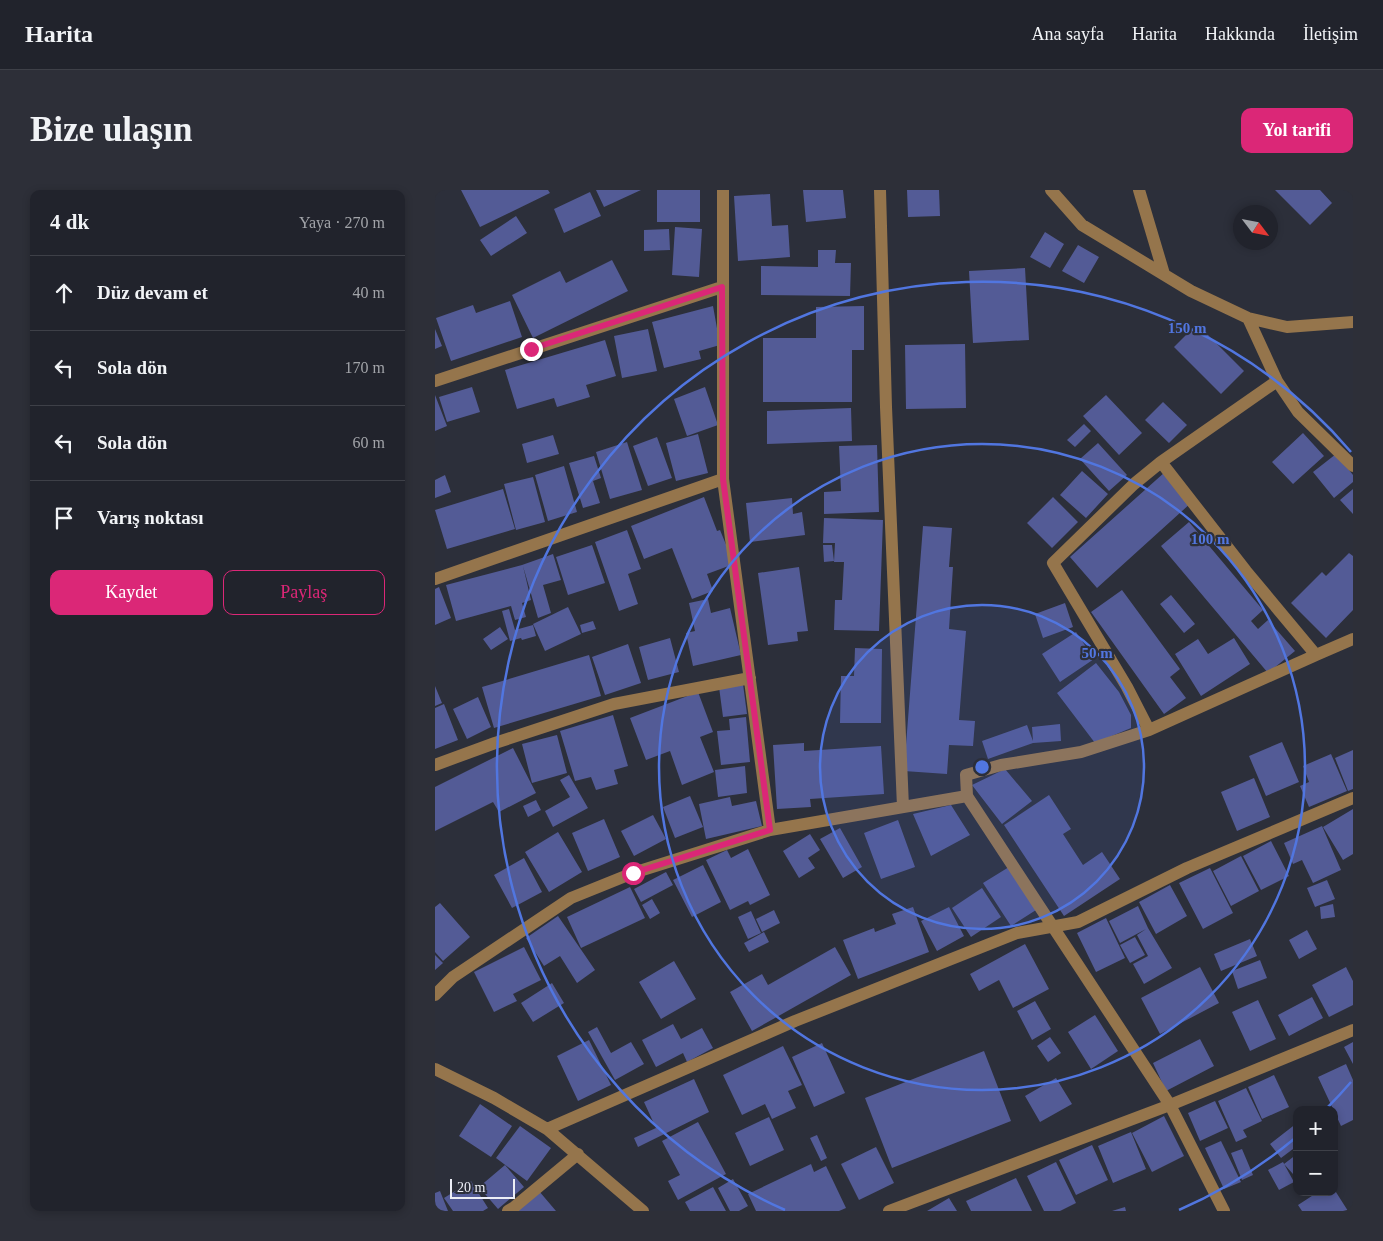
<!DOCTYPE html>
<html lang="tr">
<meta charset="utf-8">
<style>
:root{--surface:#21232c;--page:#2d2f38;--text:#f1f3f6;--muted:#a2a4a9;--line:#3e4048;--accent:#db2777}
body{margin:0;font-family:Georgia,serif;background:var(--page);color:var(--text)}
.controls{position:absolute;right:15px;bottom:15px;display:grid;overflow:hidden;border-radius:10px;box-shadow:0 2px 8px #0003}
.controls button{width:45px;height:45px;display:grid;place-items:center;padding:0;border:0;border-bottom:1px solid var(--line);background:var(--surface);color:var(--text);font:25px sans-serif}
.compass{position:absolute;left:798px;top:15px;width:45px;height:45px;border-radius:50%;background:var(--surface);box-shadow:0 2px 8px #0003;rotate:122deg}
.scale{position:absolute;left:15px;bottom:12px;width:65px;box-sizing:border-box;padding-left:5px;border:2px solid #eceef6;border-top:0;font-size:14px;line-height:18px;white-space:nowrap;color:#eceef6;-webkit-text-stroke:4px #2c2f3a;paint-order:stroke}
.stop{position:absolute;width:15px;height:15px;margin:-11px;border:4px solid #db2777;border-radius:50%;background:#fff}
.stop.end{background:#db2777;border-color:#fff;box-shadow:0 1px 5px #0008}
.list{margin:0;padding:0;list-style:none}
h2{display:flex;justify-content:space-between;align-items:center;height:65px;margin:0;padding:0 20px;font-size:21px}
h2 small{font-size:16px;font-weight:400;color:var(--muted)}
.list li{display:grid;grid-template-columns:32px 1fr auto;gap:15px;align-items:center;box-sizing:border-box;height:75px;padding:0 20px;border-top:1px solid var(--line)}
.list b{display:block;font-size:19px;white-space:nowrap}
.list em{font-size:16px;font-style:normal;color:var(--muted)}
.actions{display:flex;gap:10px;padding:15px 20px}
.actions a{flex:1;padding:11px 0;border:1px solid var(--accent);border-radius:10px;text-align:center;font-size:18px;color:var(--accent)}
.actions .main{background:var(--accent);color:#fff}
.icon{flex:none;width:28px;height:28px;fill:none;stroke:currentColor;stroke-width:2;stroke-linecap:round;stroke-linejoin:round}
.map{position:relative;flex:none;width:918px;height:1021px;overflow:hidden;border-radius:10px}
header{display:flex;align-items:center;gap:30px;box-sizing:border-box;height:70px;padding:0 25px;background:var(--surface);border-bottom:1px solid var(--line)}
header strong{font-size:24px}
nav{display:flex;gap:28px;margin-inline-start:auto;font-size:18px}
.intro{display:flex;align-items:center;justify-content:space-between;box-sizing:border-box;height:120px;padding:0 30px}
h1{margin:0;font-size:35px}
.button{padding:12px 22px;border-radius:10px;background:var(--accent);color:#fff;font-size:18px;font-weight:700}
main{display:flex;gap:30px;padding:0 30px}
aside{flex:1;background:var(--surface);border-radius:10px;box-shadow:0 2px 8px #0003}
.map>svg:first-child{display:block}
.building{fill:#535b96}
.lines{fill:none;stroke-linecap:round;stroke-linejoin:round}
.minor{stroke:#95754c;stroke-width:12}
.route{stroke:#db2777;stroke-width:6}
.ring{fill:none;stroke:#5176e0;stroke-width:2.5}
.centre{fill:#5176e0;stroke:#2c2f3a;stroke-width:2.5}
.ring-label{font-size:15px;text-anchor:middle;font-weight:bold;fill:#5176e0;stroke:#2c2f3a;stroke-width:4.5;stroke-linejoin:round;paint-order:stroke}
</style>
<header>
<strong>Harita</strong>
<nav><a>Ana sayfa</a><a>Harita</a><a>Hakkında</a><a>İletişim</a></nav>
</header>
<div class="intro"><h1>Bize ulaşın</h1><a class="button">Yol tarifi</a></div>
<main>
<aside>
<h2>4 dk<small>Yaya · 270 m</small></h2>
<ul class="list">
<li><svg class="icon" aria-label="ahead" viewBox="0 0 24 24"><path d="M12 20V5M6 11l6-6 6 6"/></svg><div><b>Düz devam et</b></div><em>40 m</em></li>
<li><svg class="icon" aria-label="left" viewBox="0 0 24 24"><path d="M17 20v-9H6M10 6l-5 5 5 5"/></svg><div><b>Sola dön</b></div><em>170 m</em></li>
<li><svg class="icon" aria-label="left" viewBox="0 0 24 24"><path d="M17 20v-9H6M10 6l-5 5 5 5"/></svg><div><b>Sola dön</b></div><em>60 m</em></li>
<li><svg class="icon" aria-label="arrive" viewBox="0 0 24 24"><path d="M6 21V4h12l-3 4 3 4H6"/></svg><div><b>Varış noktası</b></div></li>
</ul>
<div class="actions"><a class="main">Kaydet</a><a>Paylaş</a></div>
</aside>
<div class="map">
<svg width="918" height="1021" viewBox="0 0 918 1021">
<rect width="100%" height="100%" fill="#2c2f3a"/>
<path class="building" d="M26 0H113L115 3 45 37Z
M161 0H206L169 17Z
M222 0H265V32H222Z
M368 0H408L411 28 371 32Z
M472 0H504L505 26 473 27Z
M840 0H885L897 13 875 35Z
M155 2 166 26 129 43 119 19Z
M335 4 337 36 353 35 355 67 303 71 299 6Z
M81 26 92 43 56 66 45 50Z
M240 37 267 39 264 87 237 85Z
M234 39 235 60 209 61V40Z
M610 42 629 54 615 78 595 67Z
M643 55 664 67 649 93 627 81Z
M383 60H401L400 73H416L415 106 326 105V76L383 77Z
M177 70 193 101 98 148 77 105 125 81 131 93Z
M590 78 594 150 538 153 534 81Z
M75 111 87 147 16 171 1 128 38 115 41 123Z
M278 116 285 155 264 161 266 169 229 178 217 132Z
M429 116V160H417V212H328V148H381V117Z
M762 134 809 181 786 204 739 157Z
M0 139 7 156 0 159Z
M213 139 222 181 187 188 179 146Z
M170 150 181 186 151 195 155 207 122 217 119 208 82 219 70 180Z
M530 154 531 218 471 219 470 155Z
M37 197 45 222 12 232 4 207Z
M270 197 283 235 252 246 239 209Z
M0 205 12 236 0 241Z
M671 205 707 243 684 265 648 226Z
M728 212 752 235 734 253 710 230Z
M416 218 417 251 332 254V221Z
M649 234 656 241 640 257 632 250Z
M868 243 889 266 858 294 837 272Z
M263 244 273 283 241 291 231 253Z
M118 245 124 264 92 273 87 254Z
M222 247 237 288 213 296 198 256Z
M192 252 207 300 175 309 161 262Z
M663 253 692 285 674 301 645 269Z
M442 255 444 322 389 324V302L406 301 404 256Z
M901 264 918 285V292L899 308 878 282Z
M159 266 166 288 158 291 165 313 148 318 134 273Z
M129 276 142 322 113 331 100 285Z
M647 281 673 304 651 328 625 305Z
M730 282 757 312 662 398 635 367Z
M10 285 16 302 0 308V290Z
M98 287 110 332 81 340 69 294Z
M68 299 80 339 12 359 0 320Z
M918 299V324L905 310Z
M269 307 282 341 285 340 299 374 272 384 278 401 257 409 237 358 209 369 196 336Z
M618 307 643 332 617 358 592 333Z
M357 308 358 324 367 322 370 345 315 352 311 313Z
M389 328 448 330 444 441 399 440 400 410H407L409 372H399L400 353H388Z
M754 332 828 420 816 431 823 439 833 430 860 461 833 483 726 356Z
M488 336 517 338 514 377H518L514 439 531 441 524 530 540 531 538 556 514 555 512 584 469 581Z
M192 340 206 379 193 384 203 414 184 421 160 352Z
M157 355 170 393 133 405 121 367Z
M388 355H397L399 371 389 372Z
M914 363 918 366V420L891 448 856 413 887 382 891 386Z
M118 364 126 390 108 395 116 423 103 428 88 376 96 410 87 413 91 427 80 430 76 416 21 431 11 395 87 375Z
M364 377 373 441 362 442 363 451 333 455 323 383Z
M4 397 16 428 0 435V399Z
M687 400 745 479 735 487 751 508 729 524 656 422Z
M736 405 760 434 749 443 725 414Z
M273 409 276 423 295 418 306 465 258 476 251 443 260 441 254 413Z
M630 413 638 437 608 448 600 424Z
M133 417 146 444 110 461 98 434Z
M74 419 80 440 98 435 101 446 87 450 86 448 75 451 67 421Z
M158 431 161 439 147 443 145 435Z
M65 437 73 449 56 460 48 449Z
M641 442 659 469 625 492 607 464Z
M235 448 244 482 213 490 204 457Z
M799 448 815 474 766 506 740 464 763 449 773 464Z
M193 454 206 493 170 505 157 467Z
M420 458 447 459 446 533H405L406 486H419Z
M154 465 166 506 59 538 47 497Z
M661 473 684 502 696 525V538L660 553 622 503Z
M308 494 312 524 288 527 284 497Z
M0 496 7 513 0 516Z
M263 502 278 542 265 547 279 582 247 595 235 561 211 570 195 528Z
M43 507 56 537 32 549 18 519Z
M9 514 23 550 0 559V518Z
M178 525 193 576 179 580 183 594 161 600 156 587 140 591 125 541Z
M311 527 315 572 286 575 282 541 295 540 294 529Z
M625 534 626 551 598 553 553 569 547 551 592 535 598 551 597 537Z
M122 545 132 583 97 593 87 554Z
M847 552 864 592 831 606 814 566Z
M369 553V561L446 556 449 604 375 609 376 617 342 619 338 555Z
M78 558 101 603 64 622 58 612 0 641V597Z
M918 560V599L913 601 900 568Z
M896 564 912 601 874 617 865 596 874 592 868 576Z
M310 576 312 603 283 607 280 580Z
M570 579 597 611 567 634 537 595Z
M134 585 153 618 118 637 110 621 135 607 125 590Z
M819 588 835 627 802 641 786 602Z
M614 605 636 639 628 644 648 675 667 662 685 689 629 726 569 635Z
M255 606 268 637 240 648 228 617Z
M295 607 297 616 321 611 327 636 271 649 264 614Z
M101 610 106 620 93 627 88 616Z
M516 615 535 645 496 666 478 624Z
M918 619V664L908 670 888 637Z
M218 625 231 649 199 666 186 641Z
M169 629 185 667 153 681 137 643Z
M463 630 480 677 446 689 429 643Z
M887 636 906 680 878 693 867 670 858 674 849 653Z
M405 638 427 677 408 688 385 649Z
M123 642 147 682 114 702 90 662Z
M375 644 385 660 373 668 380 678 364 688 348 661Z
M836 651 854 686 826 700 808 666Z
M313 659 335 705 315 715 313 711 295 720 271 670 292 660 296 668Z
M806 666 824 701 796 716 778 681Z
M89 668 107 702 77 718 59 685Z
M268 675 286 712 257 727 238 690Z
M574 677 601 720 576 736 548 693Z
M775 678 798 723 768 739 744 693Z
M231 682 238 695 206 712 199 699Z
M892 690 900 709 880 717 872 698Z
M735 695 752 726 721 744 704 712Z
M195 697 210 728 146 758 132 727Z
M547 698 566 727 536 747 517 718Z
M217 709 225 723 215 729 207 715Z
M5 713 35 747 8 771 0 762V717Z
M898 714 900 727 886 729 885 717Z
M703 716 713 738 737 778 709 794 698 774 713 766 702 745 711 739 685 753 674 731Z
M478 717 494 762 423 789 408 750 439 738 440 742 461 734 457 724Z
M514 717 529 746 502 761 486 731Z
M339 720 345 733 327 742 321 729Z
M316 721 326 743 313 749 303 727Z
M123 726 160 780 142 793 125 766 109 776 91 748Z
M671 728 690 768 661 782 642 743Z
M872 740 882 759 864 769 854 750Z
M329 742 334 752 314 762 309 753Z
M700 747 710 765 695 773 685 755Z
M815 749 822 766 786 781 779 764Z
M590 754 614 799 578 818 564 790 544 801 535 784Z
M89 757 106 790 78 804 82 811 59 822 39 782Z
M400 757 416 785 317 841 295 802 327 784 333 795Z
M0 765 8 773 0 780Z
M825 770 832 788 803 799 797 781Z
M239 771 261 809 226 829 204 792Z
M765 777 784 813 725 844 706 808Z
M911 777 918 791V815L894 827 877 795Z
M117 793 129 813 98 832 86 813Z
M877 807 888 828 854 846 843 825Z
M823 810 841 849 815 861 797 822Z
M600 811 616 839 597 850 582 821Z
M660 825 683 861 656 879 633 842Z
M238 834 246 849 267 838 278 858 252 872 248 863 221 877 207 850Z
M162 837 176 863 196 852 209 874 180 890 153 842Z
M615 847 626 863 613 872 602 856Z
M765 849 779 876 731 901 718 873Z
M154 850 176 895 143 911 122 866Z
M918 852V874L909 857Z
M387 853 410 903 379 917 357 867Z
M348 856 367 895 353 901 361 918 337 929 330 914 307 925 288 885Z
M549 861 576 931 457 978 430 908Z
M911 874 918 890V930L906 936 883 887Z
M839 885 854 917 827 929 813 897Z
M621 888 637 914 605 932 590 906Z
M259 889 274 922 203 957 199 948 221 938 209 912Z
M811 898 827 931 808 940 812 947 801 952 783 911Z
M780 911 793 938 765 951 753 923Z
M45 914 77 936 56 967 24 946Z
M729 926 749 966 717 982 697 943Z
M334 927 349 960 315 976 300 943Z
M263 932 291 984 243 1010 233 991 245 985 227 951Z
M862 933V956L846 968 835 954Z
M85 936 116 958 92 991 61 968Z
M696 942 711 979 678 993 663 956Z
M382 945 392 968 386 971 375 948Z
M786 951 806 992 789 999 770 958Z
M657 955 673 990 641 1005 624 970Z
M441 957 459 993 424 1010 406 974Z
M807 959 818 985 807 990 796 963Z
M862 964V981L858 984 849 974Z
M621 972 641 1013 625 1021H609L592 986Z
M848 972 859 992 844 1000 833 980Z
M376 974 379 982 391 976 411 1018 404 1021H321L313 1004Z
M70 975 89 997 63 1019 44 997Z
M581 988 597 1021H536L531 1011Z
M298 989 313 1016 304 1021H295L283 998Z
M36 991 53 1018 48 1021H18L9 1008Z
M278 997 291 1021H255L250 1012Z
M899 999 913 1021H867L863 1015 883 1002H899Z
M5 1001 13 1021H0V1003Z
M104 1001 121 1021H82Z
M514 1008 522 1021H492Z
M690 1017 691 1021H677Z"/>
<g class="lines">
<path class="minor" d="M288 0V289L335 640
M445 0 451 217 468 617
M616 0 647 35 756 101 813 128 852 137 918 132
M704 0 729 84
M813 128 842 191 863 222 918 276
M0 191 287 97
M726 272 811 381 881 465 918 449
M0 389 288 289
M714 540 881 465
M0 575 60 553 179 514 315 488
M532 606 531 585 566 575 646 562 714 540 692 497 618 373 699 294 726 272 842 191
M0 805 18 787 136 708 198 683 335 640 532 606 735 915 789 1021
M0 879 59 908 112 939 208 1021
M112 939 360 831 582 743 643 732 752 678 918 608
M73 1021 78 1018 143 964
M454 1021 735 915 918 840"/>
</g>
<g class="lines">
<path class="route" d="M96 159 287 97 288 289 335 640 198 683"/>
</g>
<circle cx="547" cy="577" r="162" fill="#5176e0" fill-opacity=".12"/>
<g class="ring">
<circle cx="547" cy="577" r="162"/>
<circle cx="547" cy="577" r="323"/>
<path d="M916 892A485 485 0 0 1 893 917M859 949A485 485 0 0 1 744 1020M350 1020A485 485 0 1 1 916 262"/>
</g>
<circle cx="547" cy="577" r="8" class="centre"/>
<g class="ring-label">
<text x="752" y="143">150 m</text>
<text x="775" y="354">100 m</text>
<text x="662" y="468">50 m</text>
</g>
</svg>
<div class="controls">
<button>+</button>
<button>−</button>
</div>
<svg class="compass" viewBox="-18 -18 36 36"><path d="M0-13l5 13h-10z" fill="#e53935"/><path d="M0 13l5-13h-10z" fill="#a2a4a9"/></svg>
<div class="scale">20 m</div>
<div class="stop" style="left:198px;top:683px"></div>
<div class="stop end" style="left:96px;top:159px"></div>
</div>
</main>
